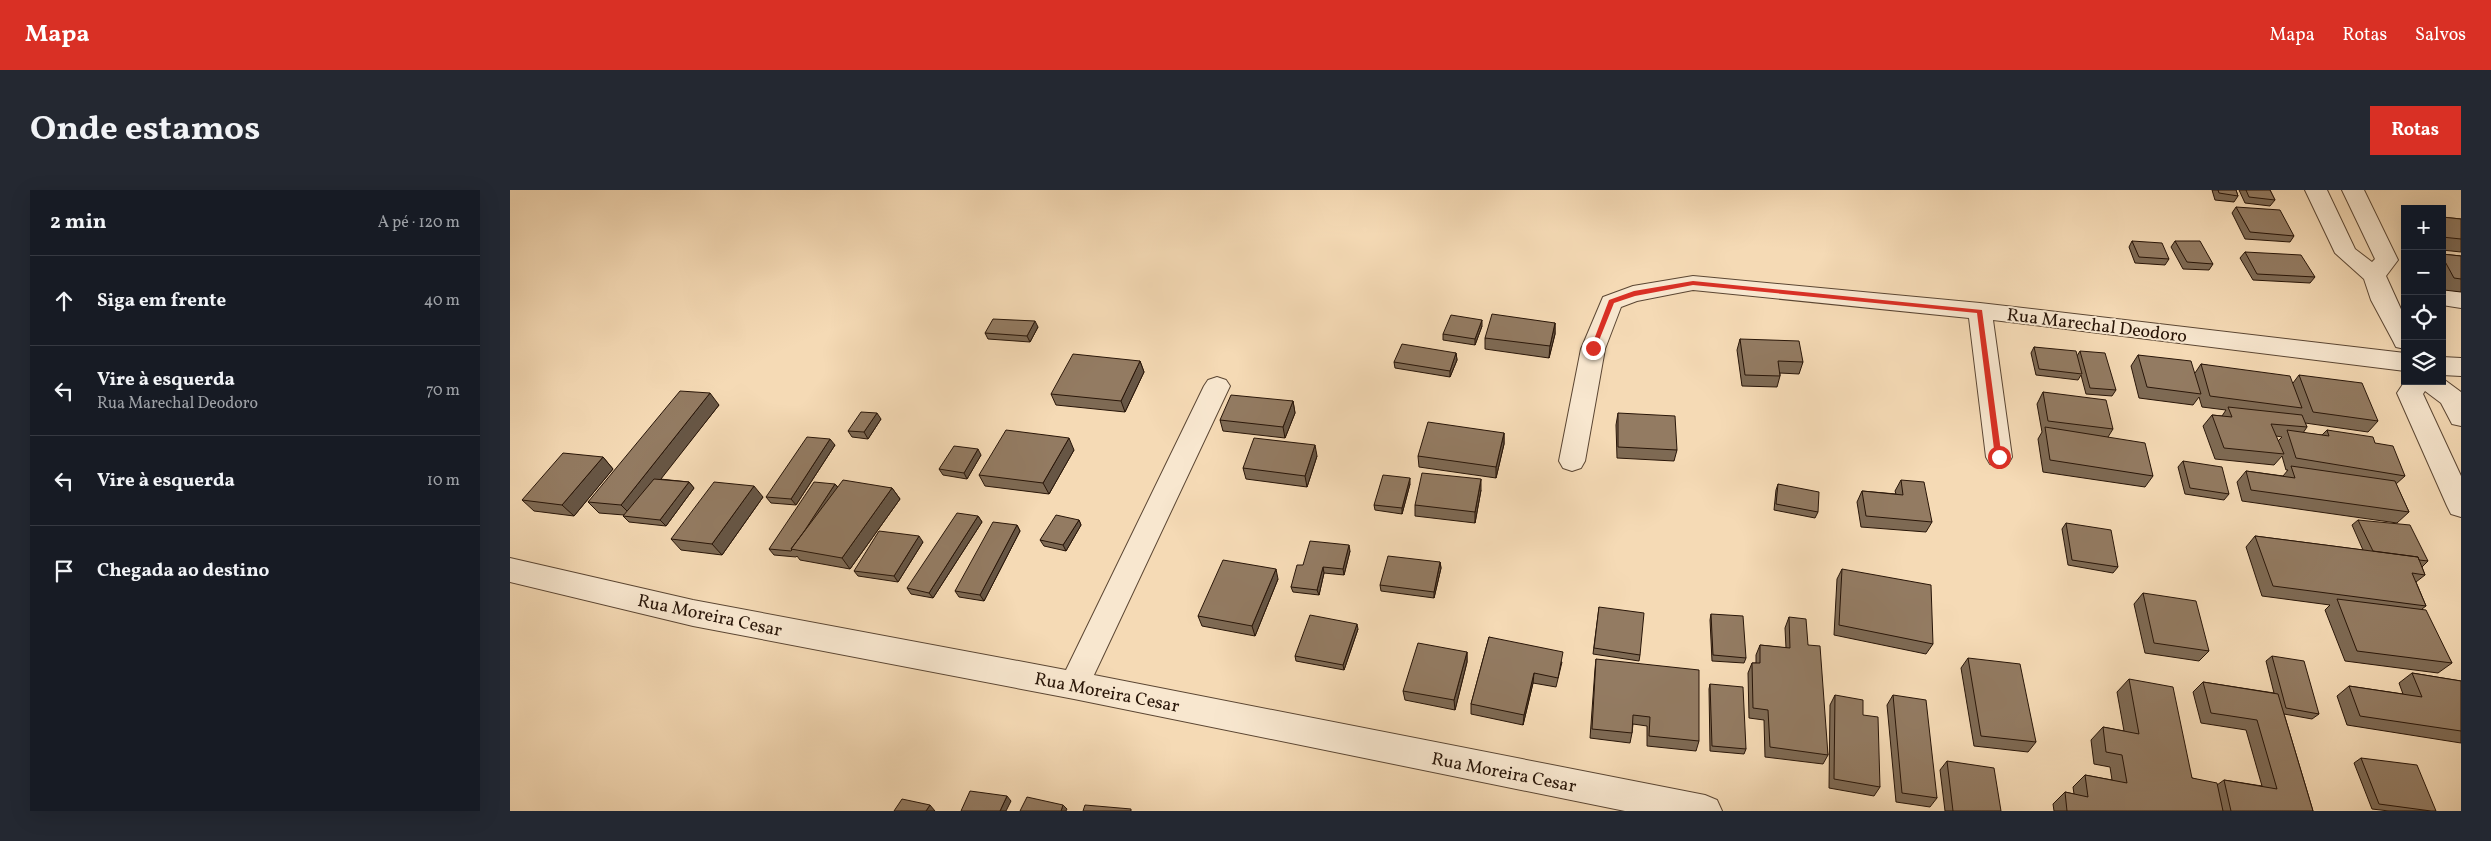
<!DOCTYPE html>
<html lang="pt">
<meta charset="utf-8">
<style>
:root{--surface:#171b24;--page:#242831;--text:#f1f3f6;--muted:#9ea1a6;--line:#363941;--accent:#d93025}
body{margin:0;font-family:Vollkorn,serif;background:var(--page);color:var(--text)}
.controls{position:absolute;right:15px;top:15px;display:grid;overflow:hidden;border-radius:0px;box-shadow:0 5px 20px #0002}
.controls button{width:45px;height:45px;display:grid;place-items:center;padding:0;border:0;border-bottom:1px solid var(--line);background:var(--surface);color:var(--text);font:25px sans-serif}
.stop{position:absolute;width:15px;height:15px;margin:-11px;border:4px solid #d93025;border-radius:50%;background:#fff}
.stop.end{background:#d93025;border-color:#fff;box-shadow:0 1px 5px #0008}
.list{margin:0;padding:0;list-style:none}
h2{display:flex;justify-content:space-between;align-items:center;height:65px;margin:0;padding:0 20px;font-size:21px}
h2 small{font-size:16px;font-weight:400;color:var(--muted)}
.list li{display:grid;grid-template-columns:32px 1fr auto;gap:15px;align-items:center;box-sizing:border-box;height:90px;padding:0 20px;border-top:1px solid var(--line)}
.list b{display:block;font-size:19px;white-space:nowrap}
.list p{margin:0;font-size:16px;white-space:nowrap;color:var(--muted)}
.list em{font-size:16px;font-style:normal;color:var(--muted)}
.icon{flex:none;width:28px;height:28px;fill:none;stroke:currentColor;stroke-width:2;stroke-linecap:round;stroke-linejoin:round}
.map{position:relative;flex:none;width:1951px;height:621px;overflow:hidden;border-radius:0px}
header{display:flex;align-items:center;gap:30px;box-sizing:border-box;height:70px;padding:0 25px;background:var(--accent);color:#fff}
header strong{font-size:24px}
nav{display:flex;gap:28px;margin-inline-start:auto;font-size:18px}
.intro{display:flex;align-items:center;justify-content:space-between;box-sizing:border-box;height:120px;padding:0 30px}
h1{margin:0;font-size:35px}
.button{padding:12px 22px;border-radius:0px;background:var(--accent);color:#fff;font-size:18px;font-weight:700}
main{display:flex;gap:30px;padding:0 30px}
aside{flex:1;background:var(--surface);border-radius:0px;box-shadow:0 5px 20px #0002}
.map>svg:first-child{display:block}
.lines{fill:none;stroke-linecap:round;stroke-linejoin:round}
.minor-casing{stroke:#5b4633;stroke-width:2}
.minor{fill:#f8e7cf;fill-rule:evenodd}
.wall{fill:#7e6a54;stroke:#281508;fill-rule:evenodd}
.shaded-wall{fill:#675645;stroke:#281508}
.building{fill:#937b62;stroke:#281508}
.route{fill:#d93025}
.labels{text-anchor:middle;stroke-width:4;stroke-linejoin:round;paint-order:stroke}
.street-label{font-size:18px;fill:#281508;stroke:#f8e7cf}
</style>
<header>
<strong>Mapa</strong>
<nav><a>Mapa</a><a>Rotas</a><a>Salvos</a></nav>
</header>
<div class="intro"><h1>Onde estamos</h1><a class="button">Rotas</a></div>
<main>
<aside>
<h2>2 min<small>A pé · 120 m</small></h2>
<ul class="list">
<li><svg class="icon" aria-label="ahead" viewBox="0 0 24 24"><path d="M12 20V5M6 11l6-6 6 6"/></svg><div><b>Siga em frente</b></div><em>40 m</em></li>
<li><svg class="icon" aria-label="left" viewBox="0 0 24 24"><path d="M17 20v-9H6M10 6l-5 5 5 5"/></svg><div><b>Vire à esquerda</b><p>Rua Marechal Deodoro</p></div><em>70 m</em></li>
<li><svg class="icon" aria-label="left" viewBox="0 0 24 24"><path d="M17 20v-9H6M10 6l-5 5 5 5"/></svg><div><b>Vire à esquerda</b></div><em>10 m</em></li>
<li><svg class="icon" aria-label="arrive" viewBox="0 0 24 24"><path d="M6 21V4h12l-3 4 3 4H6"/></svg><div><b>Chegada ao destino</b></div></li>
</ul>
</aside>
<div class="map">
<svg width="1951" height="621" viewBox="0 0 1951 621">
<rect width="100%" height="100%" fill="#f5dab5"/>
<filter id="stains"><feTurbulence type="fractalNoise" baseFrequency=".004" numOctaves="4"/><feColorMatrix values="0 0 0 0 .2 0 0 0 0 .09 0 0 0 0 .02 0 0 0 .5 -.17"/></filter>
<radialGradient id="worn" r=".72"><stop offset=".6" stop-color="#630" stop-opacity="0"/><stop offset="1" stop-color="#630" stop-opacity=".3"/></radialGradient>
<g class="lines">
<g class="minor-casing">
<path id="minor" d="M1795 0H1817L1845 59 1862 72 1865 69 1832 0H1854L1888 70 1876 86 1895 128V159L1886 157 1883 151 1861 110 1854 89 1825 63Z
M1183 86 1470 113 1895 163V181L1483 130 1502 267 1498 274 1489 277 1480 274 1476 267 1459 128 1183 100 1127 111 1111 117 1095 159 1075 271 1071 278 1062 281 1053 278 1049 271 1071 159 1093 107 1123 96Z
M1932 99 1951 102V118L1932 115Z
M1932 167 1951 168V186L1932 185Z
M707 187 716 190 720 196 584 485 1195 605 1207 610 1212 621H1115L564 509 183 436 0 392V368L183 410 556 480 694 196 698 190Z
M1932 188 1951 202V236L1942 234 1931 213 1915 201 1913 204 1951 286V327L1941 324 1937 316 1887 203 1895 191H1932Z"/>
</g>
<use href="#minor" class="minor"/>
</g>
<path class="wall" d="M1702 0H1726L1728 6 1724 12 1705 10Z
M1729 0H1760L1765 10 1760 16 1735 13Z
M1726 17 1784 46 1780 52 1735 49 1722 23Z
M1932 27 1951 29V62L1932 60Z
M1622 51 1659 69 1655 75 1625 73 1619 57Z
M1665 51 1703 74 1699 80 1673 79 1661 57Z
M1735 62 1805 87 1800 93 1743 90 1730 68Z
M1932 64 1951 66V102L1934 100 1932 97Z
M1045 133V144L1039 168 975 159V148Z
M972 136 965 155 933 150V144Z
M528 137 520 152 478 149 475 143Z
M1230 149 1293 172 1289 184 1270 183V186L1267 197 1232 196 1227 160Z
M1524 157 1567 166 1570 161 1606 200 1602 206 1576 204 1571 185 1568 190 1526 185 1521 163Z
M946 163 947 170 940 187 885 178 884 172Z
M1628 165 1685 183 1691 174 1783 193 1789 185 1868 231 1858 242 1795 233 1797 237 1793 243 1812 245 1817 240 1865 253 1895 286 1886 294 1899 322 1887 333 1732 311 1727 292 1736 281 1773 286 1778 280H1776L1772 266 1764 275 1705 269 1693 236 1702 225 1712 226 1716 220 1692 217 1689 207 1683 215 1629 208 1621 176ZM1766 246 1772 247 1768 251Z
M630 171 634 182 615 222 546 215 541 204Z
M1533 202 1603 239 1598 247 1643 286 1635 297 1533 282 1528 249 1532 242 1527 214Z
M783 211 785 223 775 248 713 241 710 230Z
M209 215 150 289 179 292 184 298 156 336 119 332 113 326 114 325 89 323 78 312Z
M1108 223 1167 260 1164 271 1107 268 1106 235Z
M371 229 358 249 342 247 338 241Z
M994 243V254L986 288 909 277 908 266Z
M325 255 286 315 261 313 256 307Z
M564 260 539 304 475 296 469 285Z
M471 265 457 289 433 285 429 279Z
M807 266 797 297 736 289 733 278Z
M93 267 103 279 64 326 24 321 12 310Z
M1673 271 1719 304 1714 310 1675 304 1668 277Z
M1391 290 1422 332 1416 342 1351 337 1347 312 1352 301 1386 304 1385 301Z
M325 294 328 297 382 298 390 309 340 379 290 370 287 366 286 367 264 365 259 359Z
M900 294 892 324 865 320 864 315Z
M1268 294 1308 322 1305 328 1264 320 1266 300Z
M971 300 965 333 905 326V315Z
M253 307 212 365 171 360 161 349Z
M468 326 472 332 423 408 401 404 397 398Z
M569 330 571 335 556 361 534 356 530 350Z
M1848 330 1918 371 1912 377 1915 385 1906 392 1916 416 1912 419 1942 473 1928 483 1835 471 1815 420 1820 415 1752 406 1736 357 1745 346 1853 360 1842 335Z
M1556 333 1608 377 1603 383 1558 375 1552 339Z
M507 335 510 341 474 411 449 407 445 401Z
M413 352 388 392 348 386 344 381Z
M840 361 834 385 814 383 809 405 783 402 781 397 793 375Z
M930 372 931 378 924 408 871 401 870 395Z
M1332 379 1423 454 1416 464 1324 445 1327 389Z
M768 389 745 446 692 436 688 426Z
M1633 403 1699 461 1689 471 1635 463 1624 414Z
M1089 417 1130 465 1129 471 1083 464Z
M1201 424 1236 468 1234 473 1202 471 1200 430Z
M1279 427 1298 455 1318 565 1313 574 1255 567 1254 530 1239 528 1238 483 1242 473H1246V465L1250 455 1276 458 1275 438Z
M848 439 834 480 786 471 785 466Z
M979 447 1052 472 1046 497 1023 493 1013 535 961 524V514Z
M957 462V472L945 520 895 510 893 501Z
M1762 466 1809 524 1802 529 1774 524 1803 621H1544L1543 614 1555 602 1564 604 1563 597 1575 585 1602 590 1600 577 1584 574 1581 550 1593 537 1614 541 1607 502 1619 489 1682 588 1707 595 1714 590 1752 596 1736 540 1691 533 1683 502 1693 492 1764 503 1756 471Z
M1458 468 1526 552 1518 562 1464 556 1451 478Z
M1086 469 1189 551 1186 561 1137 556V536L1123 534 1122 543 1120 553 1080 548 1085 479Z
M1902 483 1951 491V553L1837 535 1827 506 1839 496 1893 504 1889 493Z
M1200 494 1236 559 1234 564 1200 561 1199 499Z
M1325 505 1370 597 1364 606 1319 598 1320 515Z
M1383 505 1427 608 1420 617 1386 612 1377 515Z
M1851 568 1926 621H1879L1862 619 1844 573Z
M1437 571 1491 621H1435L1430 580Z"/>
<path class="shaded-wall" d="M972 130V136L965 155V149Z
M525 131 528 137 520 152 517 146Z
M1045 133V144L1039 168 1040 156Z
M946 163 947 170 940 187V181Z
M630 171 634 182 615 222 611 211Z
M200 203 209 215 122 326 111 315Z
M783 211 785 223 775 248 773 237Z
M367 223 371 229 358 249 354 242Z
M994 243V254L986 288V277Z
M559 248 564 260 539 304 533 293Z
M320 249 325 255 286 315 281 309Z
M805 255 807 266 797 297 795 286Z
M468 259 471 265 457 289 454 283Z
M93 267 103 279 64 326 52 315Z
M900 288V294L892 324V318Z
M971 289V300L965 333V322Z
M179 292 184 298 156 336 150 330Z
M325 294 330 300 282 359Z
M244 296 253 307 212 365 202 354Z
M382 298 390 309 340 379 332 368Z
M468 326 472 332 423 408 419 403Z
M569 330 571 335 556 361 553 355Z
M507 335 510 341 474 411 470 405Z
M409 346 413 352 388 392 384 386Z
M839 355 840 361 834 385 833 379Z
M930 372 931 378 924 408V402Z
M813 377 814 383 809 405 807 400Z
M766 379 768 389 745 446 742 436Z
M847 434 848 439 834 480 833 475Z
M957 462V472L945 520 944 510Z
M1024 483 1023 493 1013 535 1014 525Z
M497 606 501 611 496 621H490Z
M420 615 425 621H416Z
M553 615 557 619 556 621H551Z"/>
<path class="building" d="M1708 0H1726L1728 6 1709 3Z
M1736 0H1760L1765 10 1739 7Z
M1726 17 1770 20 1784 46 1740 42Z
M1932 27 1951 29V49L1932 47Z
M1622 51 1652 53 1659 69 1629 67Z
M1665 51H1690L1703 74 1677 72Z
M1735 62 1791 65 1805 87 1747 84Z
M1932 64 1951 66V89L1944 88 1932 66Z
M982 124 1045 133 1040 156 975 148Z
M941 125 972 130 965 149 933 144Z
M483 129 525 131 517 146 475 143Z
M1230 149 1289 151 1293 172 1268 171 1270 186 1235 185Z
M892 154 946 163 940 181 884 172Z
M1524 157 1566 161 1572 184 1529 179Z
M1570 161 1595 163 1606 200 1580 198Z
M563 164 630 171 611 211 541 204Z
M1628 165 1681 171 1691 204 1637 197Z
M1691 174 1780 186 1792 218 1700 206Z
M1789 185 1852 193 1868 231 1803 222Z
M170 201 200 203 111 315 78 312Z
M1533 202 1596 210 1603 239 1538 231Z
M721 205 783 211 773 237 710 230Z
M1718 217 1792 225 1797 237 1761 234 1774 264 1714 258 1702 225 1722 227Z
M351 222 367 223 354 242 338 241Z
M1108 223 1165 226 1167 260 1108 257Z
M918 232 994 243 986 277 908 266Z
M1535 237 1635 253 1643 286 1540 270Z
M496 240 559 248 533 293 469 285Z
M1777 240 1819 246 1817 240 1863 247 1865 253 1883 256 1895 286 1786 268Z
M297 247 320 249 281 309 256 307Z
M744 248 805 255 795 286 733 278Z
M444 256 468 259 454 283 429 279Z
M53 263 93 267 52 315 12 310Z
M1673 271 1712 277 1719 304 1680 298Z
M1781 276 1885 291 1899 322 1741 300 1736 281 1785 288Z
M912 283 971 289 965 322 905 315Z
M873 285 900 288 892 318 864 315Z
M144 289 179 292 150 330 113 326Z
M333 290 382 298 332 368 281 359Z
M1391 290 1414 292 1422 332 1356 326 1352 301 1393 305Z
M204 292 244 296 202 354 161 349Z
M304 292 325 294 295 340 281 359 282 360 281 361 259 359Z
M1268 294 1309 302 1308 322 1266 314Z
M447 323 468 326 419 403 397 398Z
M546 325 569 330 553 355 530 350Z
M1848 330 1900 335 1918 371 1909 370 1908 367 1863 361Z
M483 332 507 335 470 405 445 401Z
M1556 333 1601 340 1608 377 1562 370Z
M369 341 409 346 384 386 344 381Z
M1745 346 1908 367 1915 385 1902 383 1916 416 1763 396Z
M800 351 839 355 833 379 813 377 807 400 781 397 787 375H793Z
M878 366 930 372 924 402 870 395Z
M713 370 766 379 742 436 688 426Z
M1332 379 1421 395 1423 454 1329 435Z
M1633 403 1686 411 1699 461 1644 453Z
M1827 409 1916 420 1942 473 1847 461Z
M1089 417 1134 423 1130 465 1084 458Z
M1201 424 1233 426 1236 468 1203 465Z
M800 425 847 434 833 475 785 466Z
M1279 427 1296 429 1298 455 1310 456 1318 565 1260 557 1258 520 1243 518 1242 473H1250V455L1280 458Z
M979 447 1053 462 1048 488 1024 483 1014 525 961 514Z
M908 453 957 462 944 510 893 501Z
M1762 466 1794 471 1809 524 1776 518Z
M1458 468 1510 474 1526 552 1471 546Z
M1086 469 1189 480V551L1139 546 1140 527 1123 525 1122 543 1082 539Z
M1902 483 1951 491V541L1850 526 1839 496 1912 507Z
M1619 489 1663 497 1682 588 1707 593 1713 621H1557L1555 602 1578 607 1575 585 1617 593 1612 565 1596 562 1593 537 1629 544Z
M1693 492 1768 504 1803 621H1721L1714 590 1767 599 1747 530 1701 523Z
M1200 494 1233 497 1236 559 1202 556Z
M1325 505 1353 510V525L1368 527 1370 597 1324 589Z
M1383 505 1416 510 1427 608 1392 603Z
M1851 568 1907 575 1926 621H1921L1869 614Z
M1437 571 1484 578 1491 621H1443Z
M460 601 497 606 490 621H451Z
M517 607 553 615 551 621H510Z
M392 609 420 615 416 621H384Z
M575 615 621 619V621H573Z"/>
<path class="route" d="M1183 91 1472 120 1492 269 1485 267 1467 123 1183 95 1125 106 1104 113 1086 158 1080 160 1099 110 1124 101Z"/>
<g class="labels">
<g class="street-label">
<text transform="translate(1587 135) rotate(7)" y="6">Rua Marechal Deodoro</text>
<text transform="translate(200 425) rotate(12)" y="6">Rua Moreira Cesar</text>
<text transform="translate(597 502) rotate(11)" y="6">Rua Moreira Cesar</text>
<text transform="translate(994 582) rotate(11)" y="6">Rua Moreira Cesar</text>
</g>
</g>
<rect width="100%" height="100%" filter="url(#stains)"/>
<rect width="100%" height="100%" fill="url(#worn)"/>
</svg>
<div class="controls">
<button>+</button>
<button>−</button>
<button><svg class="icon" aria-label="locate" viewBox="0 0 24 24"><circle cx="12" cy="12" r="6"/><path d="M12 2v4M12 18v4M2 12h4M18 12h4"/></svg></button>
<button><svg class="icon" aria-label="layers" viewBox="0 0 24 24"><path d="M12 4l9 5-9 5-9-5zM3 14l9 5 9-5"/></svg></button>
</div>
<div class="stop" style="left:1489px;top:267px"></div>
<div class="stop end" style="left:1083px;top:158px"></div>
</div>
</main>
